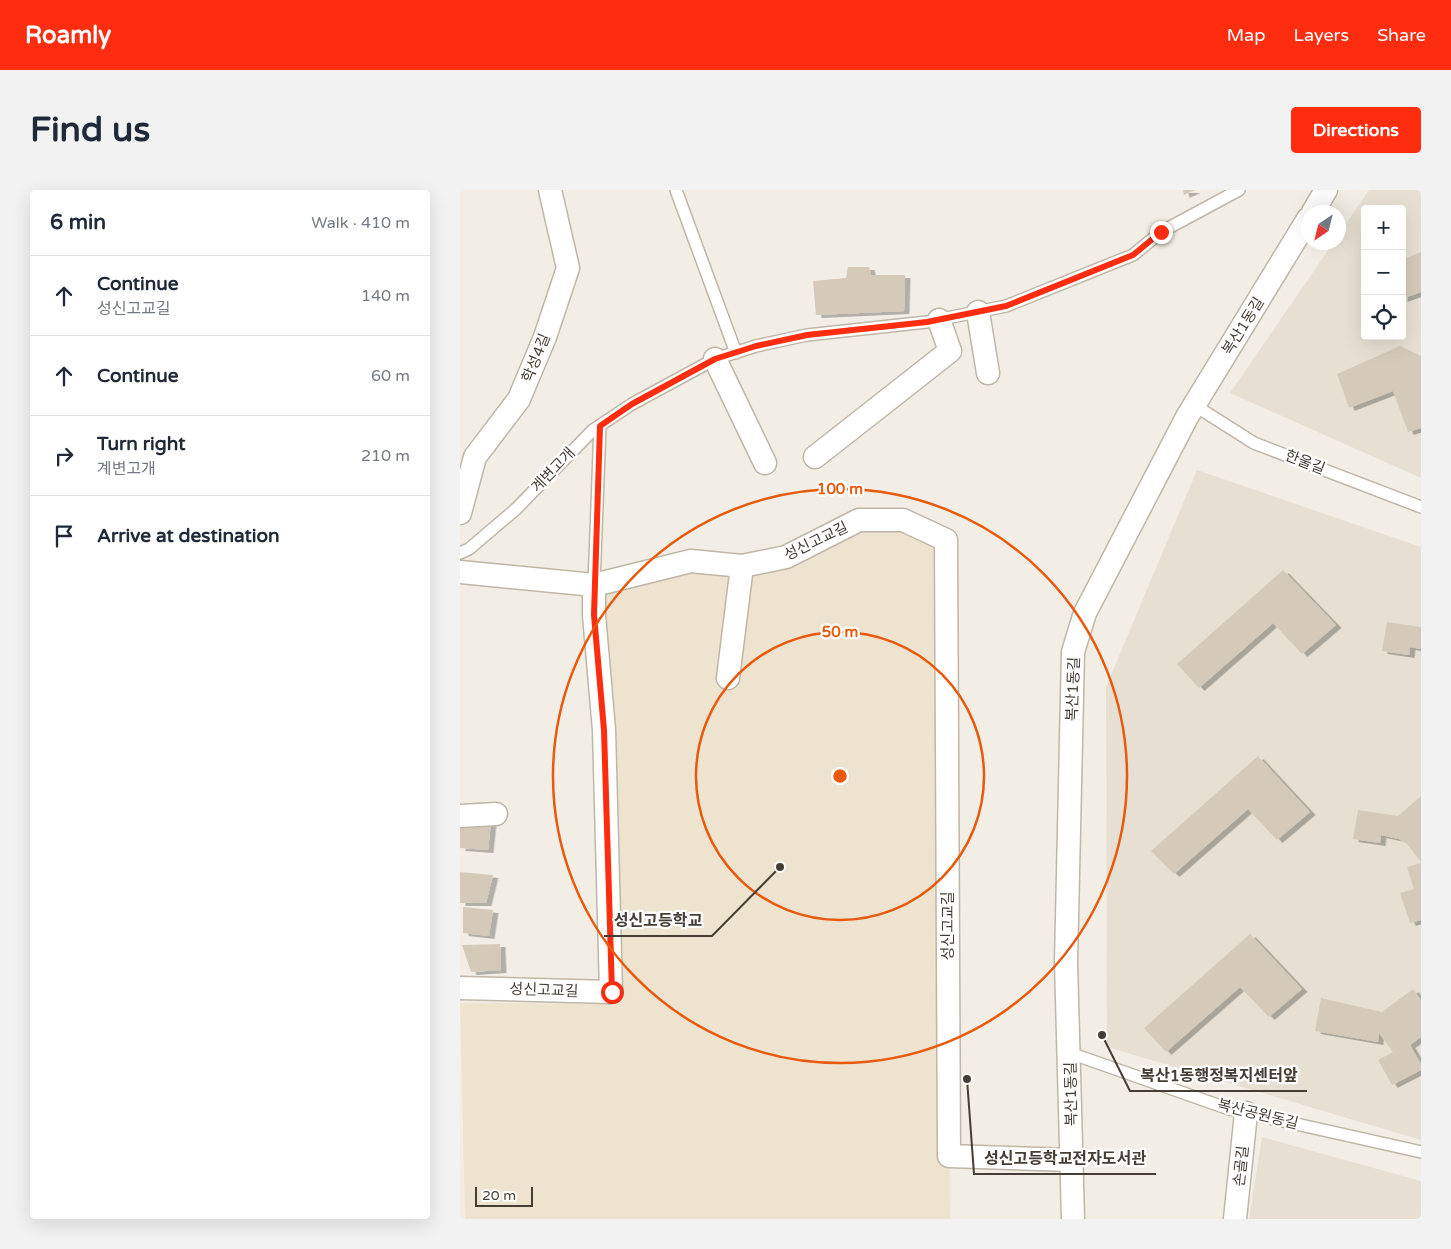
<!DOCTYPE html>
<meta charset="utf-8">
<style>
:root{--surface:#fff;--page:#f2f2f3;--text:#1f2937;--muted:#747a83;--line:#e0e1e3;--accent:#ff2d10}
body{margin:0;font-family:"Varela Round","Noto Sans KR",sans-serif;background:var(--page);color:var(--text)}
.controls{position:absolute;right:15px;top:15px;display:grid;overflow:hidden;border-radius:5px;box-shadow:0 5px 20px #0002}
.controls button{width:45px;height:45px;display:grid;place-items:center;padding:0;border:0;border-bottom:1px solid var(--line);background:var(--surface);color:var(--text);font:25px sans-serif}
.compass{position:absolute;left:841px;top:15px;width:45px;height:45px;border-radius:50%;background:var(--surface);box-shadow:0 5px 20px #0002;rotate:215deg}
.scale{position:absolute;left:15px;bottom:12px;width:58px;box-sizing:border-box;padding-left:5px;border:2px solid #463e34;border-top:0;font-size:14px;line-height:18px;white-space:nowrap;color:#463e34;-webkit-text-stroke:4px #fff;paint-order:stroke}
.stop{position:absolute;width:15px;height:15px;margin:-11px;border:4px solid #ff2d10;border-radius:50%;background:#fff}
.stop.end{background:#ff2d10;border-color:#fff;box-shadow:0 1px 5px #0008}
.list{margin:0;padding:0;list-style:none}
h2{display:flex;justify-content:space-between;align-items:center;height:65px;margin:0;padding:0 20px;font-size:21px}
h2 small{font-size:16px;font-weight:400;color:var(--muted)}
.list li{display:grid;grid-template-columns:32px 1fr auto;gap:15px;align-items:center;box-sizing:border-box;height:80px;padding:0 20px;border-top:1px solid var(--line)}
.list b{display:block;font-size:19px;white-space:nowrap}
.list p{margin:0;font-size:16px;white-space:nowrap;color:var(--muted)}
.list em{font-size:16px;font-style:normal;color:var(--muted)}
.icon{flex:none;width:28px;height:28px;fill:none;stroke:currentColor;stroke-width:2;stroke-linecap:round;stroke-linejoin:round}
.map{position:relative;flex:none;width:961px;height:1029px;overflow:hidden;border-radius:5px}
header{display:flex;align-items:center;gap:30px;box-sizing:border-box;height:70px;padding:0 25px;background:var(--accent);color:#fff}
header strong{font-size:24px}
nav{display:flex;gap:28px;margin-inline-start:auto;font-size:18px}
.intro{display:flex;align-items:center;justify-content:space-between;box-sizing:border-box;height:120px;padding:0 30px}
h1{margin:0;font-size:35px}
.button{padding:12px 22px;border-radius:5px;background:var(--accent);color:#fff;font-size:18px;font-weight:700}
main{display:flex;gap:30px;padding:0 30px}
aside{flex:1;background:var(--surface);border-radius:5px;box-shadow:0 5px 20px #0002}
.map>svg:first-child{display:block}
.residential{fill:#e7e0d2;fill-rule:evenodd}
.education{fill:#ede3ce}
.building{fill:#d5caba;filter:url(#shadow)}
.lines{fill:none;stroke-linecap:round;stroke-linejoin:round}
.service-casing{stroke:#bfb6a7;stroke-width:14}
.minor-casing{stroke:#bfb6a7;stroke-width:25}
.service{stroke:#fff;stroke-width:11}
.minor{stroke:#fff;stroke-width:22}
.route{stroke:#ff2d10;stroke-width:6}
.ring{fill:none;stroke:#e8590c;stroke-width:2.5}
.labels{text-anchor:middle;stroke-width:4.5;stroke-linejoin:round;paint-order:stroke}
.street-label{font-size:15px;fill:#463e34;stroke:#fff}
.centre{fill:#e8590c;stroke:#fff;stroke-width:2.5}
.ring-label{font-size:15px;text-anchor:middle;font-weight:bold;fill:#e8590c;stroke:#fff;stroke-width:4.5;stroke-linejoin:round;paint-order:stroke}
.leader{fill:none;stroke:#463e34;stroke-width:2}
.callout-dot{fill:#463e34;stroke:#fff;stroke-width:2}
.callout-label{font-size:16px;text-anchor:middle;font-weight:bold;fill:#463e34;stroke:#fff;stroke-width:4.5;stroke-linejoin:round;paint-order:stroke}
</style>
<header>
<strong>Roamly</strong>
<nav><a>Map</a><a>Layers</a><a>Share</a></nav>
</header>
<div class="intro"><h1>Find us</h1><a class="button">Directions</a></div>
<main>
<aside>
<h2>6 min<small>Walk · 410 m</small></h2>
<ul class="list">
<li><svg class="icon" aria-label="ahead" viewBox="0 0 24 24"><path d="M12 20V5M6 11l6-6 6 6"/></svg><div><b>Continue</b><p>성신고교길</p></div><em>140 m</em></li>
<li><svg class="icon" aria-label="ahead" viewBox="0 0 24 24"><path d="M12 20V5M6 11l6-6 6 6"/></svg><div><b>Continue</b></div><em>60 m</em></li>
<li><svg class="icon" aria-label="right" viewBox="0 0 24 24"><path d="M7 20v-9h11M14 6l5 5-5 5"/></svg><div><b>Turn right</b><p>계변고개</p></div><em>210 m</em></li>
<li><svg class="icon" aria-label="arrive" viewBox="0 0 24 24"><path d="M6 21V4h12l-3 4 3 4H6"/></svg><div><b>Arrive at destination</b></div></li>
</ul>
</aside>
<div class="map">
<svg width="961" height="1029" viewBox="0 0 961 1029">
<defs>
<filter id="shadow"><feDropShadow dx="5.5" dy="3" stdDeviation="0" flood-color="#0004"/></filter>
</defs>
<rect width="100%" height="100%" fill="#f3eee5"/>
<path class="residential" d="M909 0H961V288L770 203 873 53 878 52 879 44ZM905 19H942V146H905Z
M737 280 961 357V950L647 857 646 497Z
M802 947 961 991V1029H789Z"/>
<path class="education" d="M399 330 486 350 490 1029H5L0 813 160 814 137 399 231 371 282 376Z"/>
<path class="building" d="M723 0H735L724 5Z
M961 62V102L942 109V70Z
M388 77H409L411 85H445L444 121 356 125 353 91 386 88Z
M940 156 961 166V238L948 242 933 201 889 218 877 184Z
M823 380 876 435 842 464 813 433 739 498 717 474Z
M927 432 961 437V459L950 457 949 465 922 461Z
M798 566 850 622 817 650 788 619 714 684 691 661Z
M961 606V672L947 654 939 649 921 645 920 653 893 649 898 620 938 626Z
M0 627 31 632 28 660 0 658Z
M961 673V730L950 733 940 703 954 699 947 677Z
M0 682 33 685 26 713H0Z
M3 717 33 720 29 746 3 743Z
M790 744 842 799 809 827 780 797 706 862 684 838Z
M40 754 41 780 11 782 2 755Z
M953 799 961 810V847L950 855 961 874V880L932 895 918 870 933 862 919 843 918 852 855 841 861 808 922 822Z"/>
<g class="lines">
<g class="service-casing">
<path id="service" d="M216 0 276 163
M734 215 794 253 961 317
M0 363 9 359 56 319 133 240 172 214 255 169 296 156 347 145 467 132 546 116 673 65 701 42 779 0
M134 395 140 236
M610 863 769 919 961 962"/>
</g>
<g class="minor-casing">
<path id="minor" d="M853 22 866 0
M518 122 528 183
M255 169 305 273
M355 267 490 161 479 130
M0 323 15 267 59 209 85 147 108 78 90 0
M0 382 134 395 231 371 282 376 326 367 399 330H443L486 350 489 966 612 970
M268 488 282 376
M0 626 36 624
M0 798 151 802 144 540 134 425V395
M613 1029 606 772 613 462 625 423 727 227 848 29
M775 1029 786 923"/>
</g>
<use href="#service" class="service"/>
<use href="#minor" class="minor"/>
</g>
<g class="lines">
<path class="route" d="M152 802 144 540 134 425 140 236 172 214 255 169 296 156 347 145 467 132 546 116 673 65 701 42"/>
</g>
<g class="ring">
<circle cx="380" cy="586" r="144"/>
<circle cx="380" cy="586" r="287"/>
</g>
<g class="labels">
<g class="street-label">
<text transform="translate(783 136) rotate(-58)" y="5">복산1동길</text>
<text transform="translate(76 168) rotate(-68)" y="5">학성4길</text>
<text transform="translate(845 272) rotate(21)" y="5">한울길</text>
<text transform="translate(93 280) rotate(-46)" y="5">계변고개</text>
<text transform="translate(356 351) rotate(-26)" y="5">성신고교길</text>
<text transform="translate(613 499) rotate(-88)" y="5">복산1동길</text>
<text transform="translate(488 736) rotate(-90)" y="5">성신고교길</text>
<text transform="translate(84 800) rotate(2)" y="5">성신고교길</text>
<text transform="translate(611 904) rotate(-91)" y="5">복산1동길</text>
<text transform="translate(798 924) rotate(14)" y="5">복산공원동길</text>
<text transform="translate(781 976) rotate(-84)" y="5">손골길</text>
</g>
</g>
<circle cx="380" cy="586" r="8" class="centre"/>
<g class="ring-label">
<text x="380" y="304">100 m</text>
<text x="380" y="447">50 m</text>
</g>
<path class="leader" d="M320 677L252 746H144M642 845L670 901H847M507 889L514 984H696"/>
<g class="callout-dot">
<circle cx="320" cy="677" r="5"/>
<circle cx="642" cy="845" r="5"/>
<circle cx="507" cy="889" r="5"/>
</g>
<g class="callout-label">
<text x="198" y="736">성신고등학교</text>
<text x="759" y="891">복산1동행정복지센터앞</text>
<text x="605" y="974">성신고등학교전자도서관</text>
</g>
</svg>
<div class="controls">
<button>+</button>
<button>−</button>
<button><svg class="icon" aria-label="locate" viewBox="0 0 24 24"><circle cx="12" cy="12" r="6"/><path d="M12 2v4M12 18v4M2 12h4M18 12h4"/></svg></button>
</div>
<svg class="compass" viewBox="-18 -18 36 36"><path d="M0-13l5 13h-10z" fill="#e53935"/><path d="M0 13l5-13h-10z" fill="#747a83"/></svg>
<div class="scale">20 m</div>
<div class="stop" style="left:152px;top:802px"></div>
<div class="stop end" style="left:701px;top:42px"></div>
</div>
</main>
